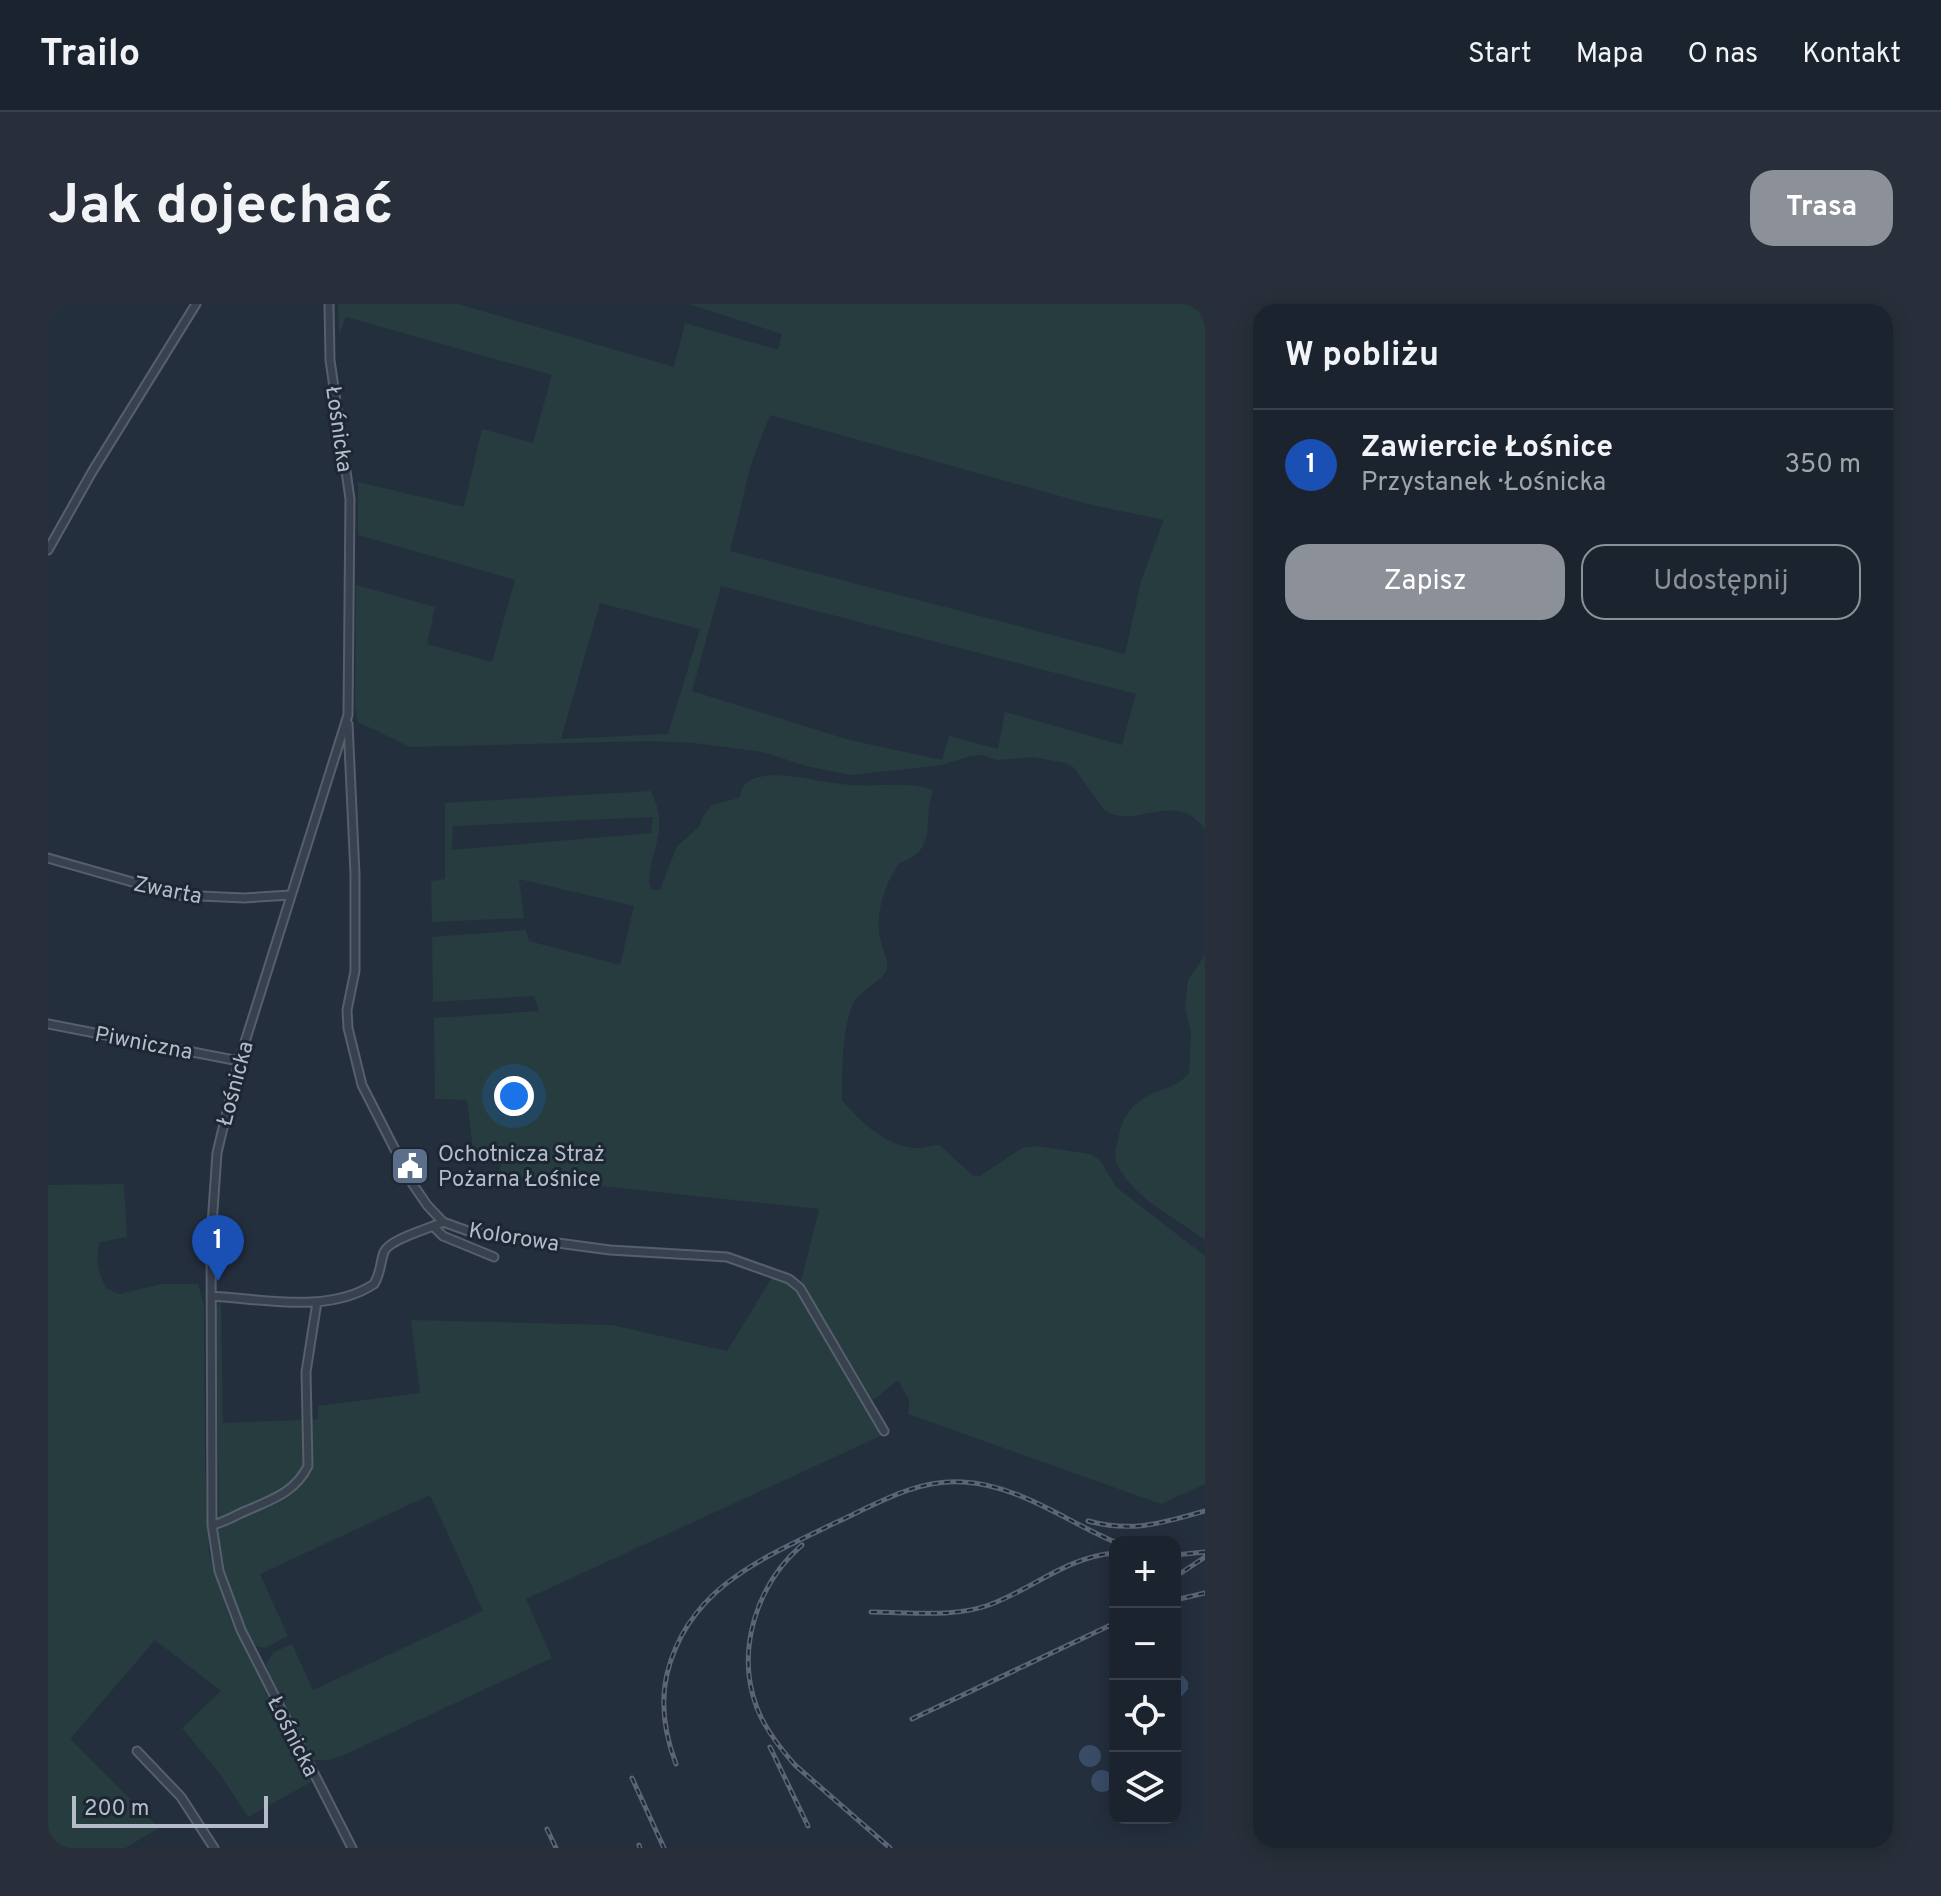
<!DOCTYPE html>
<html lang="pl">
<meta charset="utf-8">
<style>
:root{--surface:#1b232e;--page:#282f3a;--text:#f1f3f6;--muted:#a0a4aa;--line:#39404a;--accent:#8c9099}
body{margin:0;font-family:Overpass,sans-serif;background:var(--page);color:var(--text)}
.controls{position:absolute;right:24px;bottom:24px;display:grid;overflow:hidden;border-radius:16px;box-shadow:0 4px 20px #0003}
.controls button{width:72px;height:72px;display:grid;place-items:center;padding:0;border:0;border-bottom:2px solid var(--line);background:var(--surface);color:var(--text);font:40px sans-serif}
.scale{position:absolute;left:24px;bottom:20px;width:196px;box-sizing:border-box;padding-left:8px;border:4px solid #b4bcc9;border-top:0;font-size:22px;line-height:28px;white-space:nowrap;color:#b4bcc9;-webkit-text-stroke:6px #1d2633;paint-order:stroke}
.you{position:absolute;left:466px;top:792px;width:28px;height:28px;margin:-20px;border:6px solid #fff;border-radius:50%;background:#1a73e8;box-shadow:0 0 0 12px #1a73e833}
.badge{display:grid;place-items:center;width:52px;height:52px;border-radius:50%;background:var(--accent);color:#fff;font-size:26px;font-weight:700}
.pin{position:absolute;translate:-50% -66px;filter:drop-shadow(0 2px 4px #0008)}
.pin::after{content:'';position:absolute;top:42px;width:28px;height:24px;background:inherit;clip-path:polygon(0 0,100% 0,50% 100%)}
.list{margin:0;padding:0;list-style:none}
h2{display:flex;justify-content:space-between;align-items:center;height:104px;margin:0;padding:0 32px;font-size:34px}
h2 small{font-size:26px;font-weight:400;color:var(--muted)}
.list li{display:grid;grid-template-columns:52px 1fr auto;gap:24px;align-items:center;box-sizing:border-box;height:112px;padding:0 32px;border-top:2px solid var(--line)}
.list b{display:block;font-size:30px;white-space:nowrap}
.list p{margin:0;font-size:26px;white-space:nowrap;color:var(--muted)}
.list em{font-size:26px;font-style:normal;color:var(--muted)}
.actions{display:flex;gap:16px;padding:24px 32px}
.actions a{flex:1;padding:18px 0;border:2px solid var(--accent);border-radius:24px;text-align:center;font-size:28px;color:var(--accent)}
.actions .main{background:var(--accent);color:#fff}
.icon{flex:none;width:44px;height:44px;fill:none;stroke:currentColor;stroke-width:2;stroke-linecap:round;stroke-linejoin:round}
.map{position:relative;flex:none;width:1157px;height:1544px;overflow:hidden;border-radius:24px}
header{display:flex;align-items:center;gap:48px;box-sizing:border-box;height:112px;padding:0 40px;background:var(--surface);border-bottom:2px solid var(--line)}
header strong{font-size:38px}
nav{display:flex;gap:44px;margin-inline-start:auto;font-size:28px}
.intro{display:flex;align-items:center;justify-content:space-between;box-sizing:border-box;height:192px;padding:0 48px}
h1{margin:0;font-size:56px}
.button{padding:20px 36px;border-radius:24px;background:var(--accent);color:#fff;font-size:28px;font-weight:700}
main{display:flex;gap:48px;padding:0 48px}
aside{flex:1;background:var(--surface);border-radius:24px;box-shadow:0 4px 20px #0003}
.map>svg:first-child{display:block}
.green{fill:#263c3f;fill-rule:evenodd}
.water{fill:#394c67}
.lines{fill:none;stroke-linecap:round;stroke-linejoin:round}
.minor-casing{stroke:#565f6c;stroke-width:11}
.minor{stroke:#38414e;stroke-width:7}
.rail-casing{stroke:#5a6575;stroke-width:5}
.rail{stroke:#1d2633;stroke-width:2;stroke-dasharray:6;stroke-linecap:butt}
.labels{text-anchor:middle;stroke-width:6;stroke-linejoin:round;paint-order:stroke}
.street-label{font-size:22px;fill:#b4bcc9;stroke:#1d2633}
.poi-label{font-size:22px;fill:#b4bcc9;stroke:#1d2633;text-anchor:start}
</style>
<header>
<strong>Trailo</strong>
<nav><a>Start</a><a>Mapa</a><a>O nas</a><a>Kontakt</a></nav>
</header>
<div class="intro"><h1>Jak dojechać</h1><a class="button">Trasa</a></div>
<main>
<div class="map">
<svg width="1157" height="1544" viewBox="0 0 1157 1544">
<rect width="100%" height="100%" fill="#242f3e"/>
<path class="green" d="M290 0H410L626 63 637 19 730 46 734 30 641 0H1157V525C1127 484 1087 527 1056 506L1025 463 1017 459 985 453 949 456 933 451 922 452 894 461 803 471 758 462 715 448 646 439 602 437 362 443 310 418 307 403 308 281 387 303 379 340 444 358 467 276 310 231V178L416 203 434 125 485 139 504 71 298 13 291 31ZM722 111 1040 200 1116 216 1093 277 1077 350 682 247 703 160ZM673 282 1088 390 1074 441 957 408 950 445 901 432 894 456 801 436 644 387ZM552 299 652 325 620 430 513 435Z
M727 471C753 472 777 479 803 481 831 483 858 477 885 486 874 517 891 547 851 559 837 580 827 609 832 634 834 643 840 655 839 664 838 675 812 686 806 698 794 721 794 769 794 796 813 819 841 845 873 844 880 843 886 841 892 841L925 872H932L974 844 989 842 1042 850 1053 857 1068 883 1157 952V1180L1113 1200 860 1110 861 1096 850 1076 825 1096 753 978 771 905 451 871 455 847 425 846 419 796 387 795 386 714 491 707 486 692 385 698 384 633 478 626 481 637 572 661 586 602 471 575 476 614 384 618 383 577 397 575V499L603 487C621 526 605 537 601 576L603 585 612 586 629 542 650 524 656 511 664 501 691 494C696 473 707 473 727 471ZM605 513 603 529 404 546 405 522Z
M1157 651V936C1129 914 1084 894 1069 860 1065 852 1068 845 1070 836 1073 821 1077 809 1089 799 1105 785 1128 786 1141 769L1143 729 1137 703 1140 676Z
M76 880 79 933 52 938C47 957 50 967 58 984L71 990 114 980H150L156 1001 157 1163 161 1248 182 1315 263 1478 200 1513 172 1470 134 1424 173 1387 107 1336 22 1435 111 1524 77 1544H8L0 1529V881Z
M725 972 741 978 748 986 829 1124 836 1128H841L478 1295 504 1354 296 1451 282 1456H265L221 1369 218 1360 226 1348 244 1340 265 1386 435 1307 382 1191 212 1270 240 1332 217 1344 207 1342C187 1305 169 1265 171 1223 203 1207 257 1196 263 1154 265 1142 263 1128 263 1116L270 1115V1102L372 1089 363 1016 564 1021 679 1047Z
M173 997 175 1119 257 1116V1164L242 1183 171 1217 168 1004Z"/>
<path class="water" d="M1127 1371 1135 1372 1140 1378V1385L1134 1392 1127 1393Z
M1031 1452a11 11 0 1 1 22 0a11 11 0 1 1-22 0Z
M1043 1477a11 11 0 1 1 22 0a11 11 0 1 1-22 0Z"/>
<g class="lines">
<g class="minor-casing">
<path id="minor" d="M281 0 282 56 302 195 300 411 191 757 169 849 163 935 164 1221 171 1267 193 1326 304 1544
M0 246 44 168 148 0
M300 420 307 570V667L299 706 300 724 314 781 364 879 379 901 395 918 420 927 562 946 679 953 741 975 752 984 836 1127
M0 554 130 591 196 594 243 591
M0 720 191 757
M386 923 395 932 446 953
M163 992C215 995 281 1010 326 980 333 969 332 959 336 948 341 935 381 925 395 918
M164 1221C178 1218 187 1211 200 1206 225 1195 247 1188 260 1162L258 1068 269 998
M89 1447 133 1493 166 1544"/>
</g>
<use href="#minor" class="minor"/>
<g class="rail-casing">
<path id="rail" d="M1040 1217C1085 1229 1114 1219 1157 1207
M754 1241C709 1280 687 1346 709 1404 717 1425 732 1444 747 1461L842 1544
M1127 1251 1157 1248
M1127 1273 1157 1253
M1127 1296 1157 1289
M823 1308C861 1308 905 1314 941 1301 985 1285 1018 1253 1067 1249
M864 1415 1067 1319
M722 1443 760 1522
M628 1460C617 1431 612 1400 619 1370 640 1283 717 1253 789 1218 830 1199 869 1175 915 1178 971 1181 1017 1217 1067 1238
M584 1474 616 1544
M499 1525 508 1544
M591 1541 592 1544"/>
</g>
<use href="#rail" class="rail"/>
</g>
<defs>
<g id="civic-square" transform="scale(2)"><rect x="-9" y="-9" width="18" height="18" rx="4" fill="#5c6f8a" stroke="#1d2633"/><path d="M-.6-6.5H3V-4.5H.6V-3L4-1V1h2V6H-6V1h2V-1L-.6-3ZM-1.2 2.5V6h2.4V2.5Z" fill="#fff"/></g>
</defs>
<g fill-rule="evenodd">
<use href="#civic-square" x="362" y="862"/>
</g>
<g class="labels">
<g class="street-label">
<text transform="translate(292 125) rotate(82)" y="8">Łośnicka</text>
<text transform="translate(120 585) rotate(11)" y="8">Zwarta</text>
<text transform="translate(96 738) rotate(11)" y="8">Piwniczna</text>
<text transform="translate(186 779) rotate(-75)" y="8">Łośnicka</text>
<text transform="translate(466 932) rotate(9)" y="8">Kolorowa</text>
<text transform="translate(246 1432) rotate(63)" y="8">Łośnicka</text>
</g>
<g class="poi-label">
<text x="390" y="857">Ochotnicza Straż<tspan x="390" dy="25">Pożarna Łośnice</tspan></text>
</g>
</g>
</svg>
<div class="controls">
<button>+</button>
<button>−</button>
<button><svg class="icon" aria-label="locate" viewBox="0 0 24 24"><circle cx="12" cy="12" r="6"/><path d="M12 2v4M12 18v4M2 12h4M18 12h4"/></svg></button>
<button><svg class="icon" aria-label="layers" viewBox="0 0 24 24"><path d="M12 4l9 5-9 5-9-5zM3 14l9 5 9-5"/></svg></button>
</div>
<div class="scale">200 m</div>
<div class="you"></div>
<div class="pin badge" style="left:170px;top:977px;background:#1a4fb4">1</div>
</div>
<aside>
<h2>W pobliżu<small></small></h2>
<ul class="list">
<li><span class="badge" style="background:#1a4fb4">1</span><div><b>Zawiercie Łośnice</b><p>Przystanek · Łośnicka</p></div><em>350 m</em></li>
</ul>
<div class="actions"><a class="main">Zapisz</a><a>Udostępnij</a></div>
</aside>
</main>
